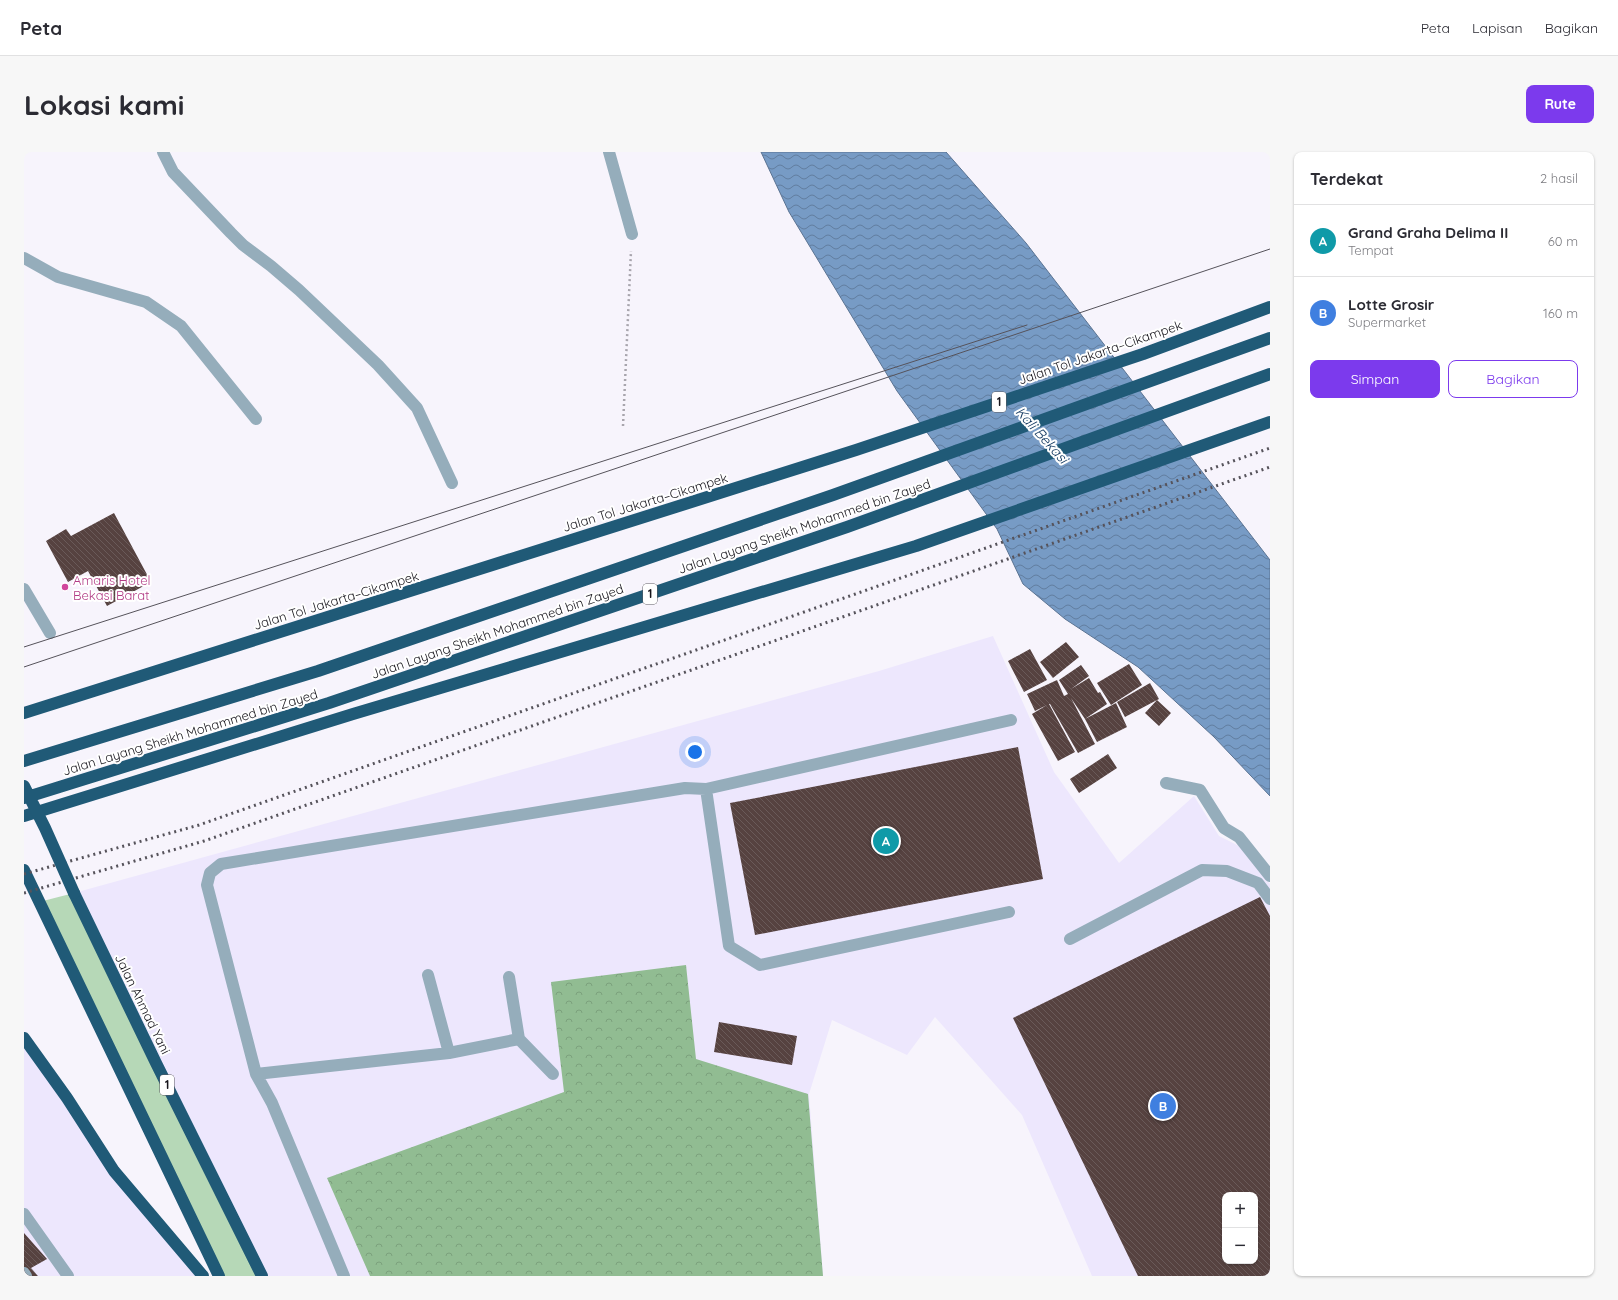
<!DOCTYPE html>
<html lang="id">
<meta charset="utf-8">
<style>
:root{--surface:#fff;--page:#f7f7f7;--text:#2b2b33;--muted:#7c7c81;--line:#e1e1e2;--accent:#7c3aed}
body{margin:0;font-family:Quicksand,sans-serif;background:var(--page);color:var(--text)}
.controls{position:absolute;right:12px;bottom:12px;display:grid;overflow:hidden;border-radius:8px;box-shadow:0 1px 3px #0004}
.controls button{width:36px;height:36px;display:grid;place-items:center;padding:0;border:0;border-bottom:1px solid var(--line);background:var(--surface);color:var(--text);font:20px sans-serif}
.you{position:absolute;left:671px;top:600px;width:14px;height:14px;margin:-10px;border:3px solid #fff;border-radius:50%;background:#1a73e8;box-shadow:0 0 0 6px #1a73e833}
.badge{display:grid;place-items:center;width:26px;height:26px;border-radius:50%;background:var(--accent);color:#fff;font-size:13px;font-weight:700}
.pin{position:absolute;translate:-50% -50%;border:2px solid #fff;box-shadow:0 1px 4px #0006}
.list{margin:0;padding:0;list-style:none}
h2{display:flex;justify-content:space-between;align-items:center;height:52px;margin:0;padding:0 16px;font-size:17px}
h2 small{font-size:13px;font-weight:400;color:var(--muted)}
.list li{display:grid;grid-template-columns:26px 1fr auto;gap:12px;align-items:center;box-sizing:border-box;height:72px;padding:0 16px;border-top:1px solid var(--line)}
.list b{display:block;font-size:15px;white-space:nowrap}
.list p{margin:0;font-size:13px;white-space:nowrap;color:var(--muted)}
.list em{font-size:13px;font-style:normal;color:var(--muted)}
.actions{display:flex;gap:8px;padding:12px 16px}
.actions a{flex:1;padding:9px 0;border:1px solid var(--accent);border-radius:8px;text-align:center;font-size:14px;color:var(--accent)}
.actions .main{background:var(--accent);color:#fff}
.map{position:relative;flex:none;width:1246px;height:1124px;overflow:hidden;border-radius:8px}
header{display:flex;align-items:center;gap:24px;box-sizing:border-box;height:56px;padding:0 20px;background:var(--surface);border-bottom:1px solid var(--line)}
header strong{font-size:19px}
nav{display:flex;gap:22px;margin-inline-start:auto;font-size:14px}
.intro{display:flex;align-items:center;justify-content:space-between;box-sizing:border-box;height:96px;padding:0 24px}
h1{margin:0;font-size:28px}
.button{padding:10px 18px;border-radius:8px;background:var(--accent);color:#fff;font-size:14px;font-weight:700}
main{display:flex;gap:24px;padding:0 24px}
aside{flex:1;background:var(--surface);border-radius:8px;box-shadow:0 1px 3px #0004}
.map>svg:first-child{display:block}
.built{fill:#ede7fd;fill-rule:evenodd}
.green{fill:#b6d8b7}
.forest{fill:url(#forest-crowns)}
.water{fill:url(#water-waves);stroke:#5a7392}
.building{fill:url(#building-back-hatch);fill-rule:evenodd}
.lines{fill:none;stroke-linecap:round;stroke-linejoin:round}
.path{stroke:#a8a5ad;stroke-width:2.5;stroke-dasharray:2 3;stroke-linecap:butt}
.minor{stroke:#95adbb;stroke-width:12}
.highway{stroke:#205a77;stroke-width:12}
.tram{stroke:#56535b;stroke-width:1}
.rail{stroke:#56535b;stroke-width:3;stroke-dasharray:2 4;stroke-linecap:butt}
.highway-bridge{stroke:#205a77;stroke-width:12}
.hotel-dot{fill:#d1479c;stroke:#fff;stroke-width:1.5}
.labels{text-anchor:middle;stroke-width:4;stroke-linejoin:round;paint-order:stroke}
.shield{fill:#fff;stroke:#5d5b60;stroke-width:1}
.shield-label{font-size:12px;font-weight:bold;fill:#17151c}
.street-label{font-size:13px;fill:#17151c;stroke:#fff}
.hotel-label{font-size:13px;fill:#b23c85;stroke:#fff;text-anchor:start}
.water-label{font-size:14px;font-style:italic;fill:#0d345d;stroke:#fff}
</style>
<header>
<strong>Peta</strong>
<nav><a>Peta</a><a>Lapisan</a><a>Bagikan</a></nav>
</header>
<div class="intro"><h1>Lokasi kami</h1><a class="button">Rute</a></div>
<main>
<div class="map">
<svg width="1246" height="1124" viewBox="0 0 1246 1124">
<defs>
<pattern id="forest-crowns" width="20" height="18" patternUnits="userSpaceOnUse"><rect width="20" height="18" fill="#91bc92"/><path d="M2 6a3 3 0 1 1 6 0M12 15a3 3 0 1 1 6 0" fill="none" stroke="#7ca17d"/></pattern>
<pattern id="water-waves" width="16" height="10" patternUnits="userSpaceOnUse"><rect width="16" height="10" fill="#779bc5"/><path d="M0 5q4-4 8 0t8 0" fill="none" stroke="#617d9f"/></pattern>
<pattern id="building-back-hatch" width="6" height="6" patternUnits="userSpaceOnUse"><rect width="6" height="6" fill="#564240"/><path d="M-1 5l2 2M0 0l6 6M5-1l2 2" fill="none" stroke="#6a5a59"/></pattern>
</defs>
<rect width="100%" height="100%" fill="#f7f4fc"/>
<path class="built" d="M969 484 1030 620 1095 711 1170 644 1195 684 1217 695 1246 732V1124H1068L998 963 911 865 883 903 808 868 785 942 799 1124H238L50 741 855 519ZM1201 1043H1231V1109H1201Z
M0 886 90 1019 179 1124H0Z"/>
<path class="green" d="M50 741 238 1124H195L15 750Z"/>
<path class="forest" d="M662 813 672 907 784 942 799 1124H346L303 1026 540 940 527 830Z"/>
<path class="water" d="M737 0H922L1002 91 1246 408V644L1190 585 1114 515 1041 467 999 432 973 377 873 239 765 60Z"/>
<path class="building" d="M90 361 127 430 83 454 64 419 44 430 22 389 42 377 47 384Z
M1042 490 1055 505 1029 526 1016 510Z
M1006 497 1023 528 1000 540 984 509Z
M1105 512 1118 533 1087 553 1073 531Z
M1057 513 1065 524 1047 537 1065 526 1074 541 1076 540 1083 552 1061 567 1092 551 1103 575 1073 590 1061 567 1047 546 1071 592 1054 601 1026 552H1025L1051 600 1034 609 1008 562 1023 553 1011 559 1003 542 1033 528 1040 544 1044 542 1035 528Z
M1126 531 1135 547 1133 548 1147 561 1135 574 1121 561 1133 548 1101 565 1093 550Z
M994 595 1019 727 731 783 706 651Z
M1084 602 1093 616 1055 641 1046 627Z
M1236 745 1246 764V1124H1114L989 866ZM1201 1043H1231V1109H1201Z
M695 870 773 884 768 913 690 900Z
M0 1081 23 1107 7 1116 14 1124H0Z"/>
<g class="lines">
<path class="path" d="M599 274 607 99"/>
<path class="minor" d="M139 0 149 20 207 81 219 93 247 114 275 138 354 213 393 256 428 331
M585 0 608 82
M0 106 34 125 122 150 157 174 232 267
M0 437 26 481
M1142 631 1176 638 1200 676 1215 685 1246 724
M682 637 705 794 736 813 985 760
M1046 787 1178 718 1203 719 1234 731 1246 747
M404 823 425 901
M485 825 495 887
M232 922 425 901 495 887 529 922
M0 1062 44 1124
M0 1121 2 1124
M320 1124 248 951 232 922 183 733 186 721 197 712 661 636 682 637 987 568"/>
<path class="highway" d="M0 561 832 298 1119 202 1246 155
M0 609 294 519 809 343 1246 186
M0 664 329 562 892 394 1246 270
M0 718 195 1124
M50 741 132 911 238 1124
M0 886 43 946 90 1019 179 1124"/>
<path class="tram" d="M0 495 1003 173
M0 515 1246 97"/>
<path class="rail" d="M0 722 175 673 1246 296
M0 741 180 689 1246 315"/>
<path class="highway-bridge" d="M0 634 21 676 50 741
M0 646 305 551 823 375 1246 222"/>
</g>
<circle class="hotel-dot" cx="41" cy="435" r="4"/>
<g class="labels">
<g class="shield">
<rect x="968" y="240" width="14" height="20" rx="3"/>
<rect x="619" y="432" width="14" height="20" rx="3"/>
<rect x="136" y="923" width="14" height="20" rx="3"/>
</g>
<g class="shield-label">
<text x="975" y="254">1</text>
<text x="626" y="446">1</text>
<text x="143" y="937">1</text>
</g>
<g class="street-label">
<text transform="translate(1076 200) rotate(-19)" y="5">Jalan Tol Jakarta–Cikampek</text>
<text transform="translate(621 350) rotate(-17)" y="5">Jalan Tol Jakarta–Cikampek</text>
<text transform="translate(780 374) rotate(-19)" y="5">Jalan Layang Sheikh Mohammed bin Zayed</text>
<text transform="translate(312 448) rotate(-17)" y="5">Jalan Tol Jakarta–Cikampek</text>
<text transform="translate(473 479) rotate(-19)" y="5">Jalan Layang Sheikh Mohammed bin Zayed</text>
<text transform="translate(166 580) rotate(-17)" y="5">Jalan Layang Sheikh Mohammed bin Zayed</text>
<text transform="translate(119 852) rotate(64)" y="5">Jalan Ahmad Yani</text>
</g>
<g class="hotel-label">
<text x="49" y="433">Amaris Hotel<tspan x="49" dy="15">Bekasi Barat</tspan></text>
</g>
<g class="water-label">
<text transform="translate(1018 283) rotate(48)" y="5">Kali Bekasi</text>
</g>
</g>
</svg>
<div class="controls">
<button>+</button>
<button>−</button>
</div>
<div class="you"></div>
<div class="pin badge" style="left:862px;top:689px;background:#0f9aa8">A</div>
<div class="pin badge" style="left:1139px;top:954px;background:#3f7fe0">B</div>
</div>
<aside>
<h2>Terdekat<small>2 hasil</small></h2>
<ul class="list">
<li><span class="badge" style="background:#0f9aa8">A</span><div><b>Grand Graha Delima II</b><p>Tempat</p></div><em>60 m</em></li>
<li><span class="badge" style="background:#3f7fe0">B</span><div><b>Lotte Grosir</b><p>Supermarket</p></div><em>160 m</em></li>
</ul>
<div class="actions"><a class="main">Simpan</a><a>Bagikan</a></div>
</aside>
</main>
